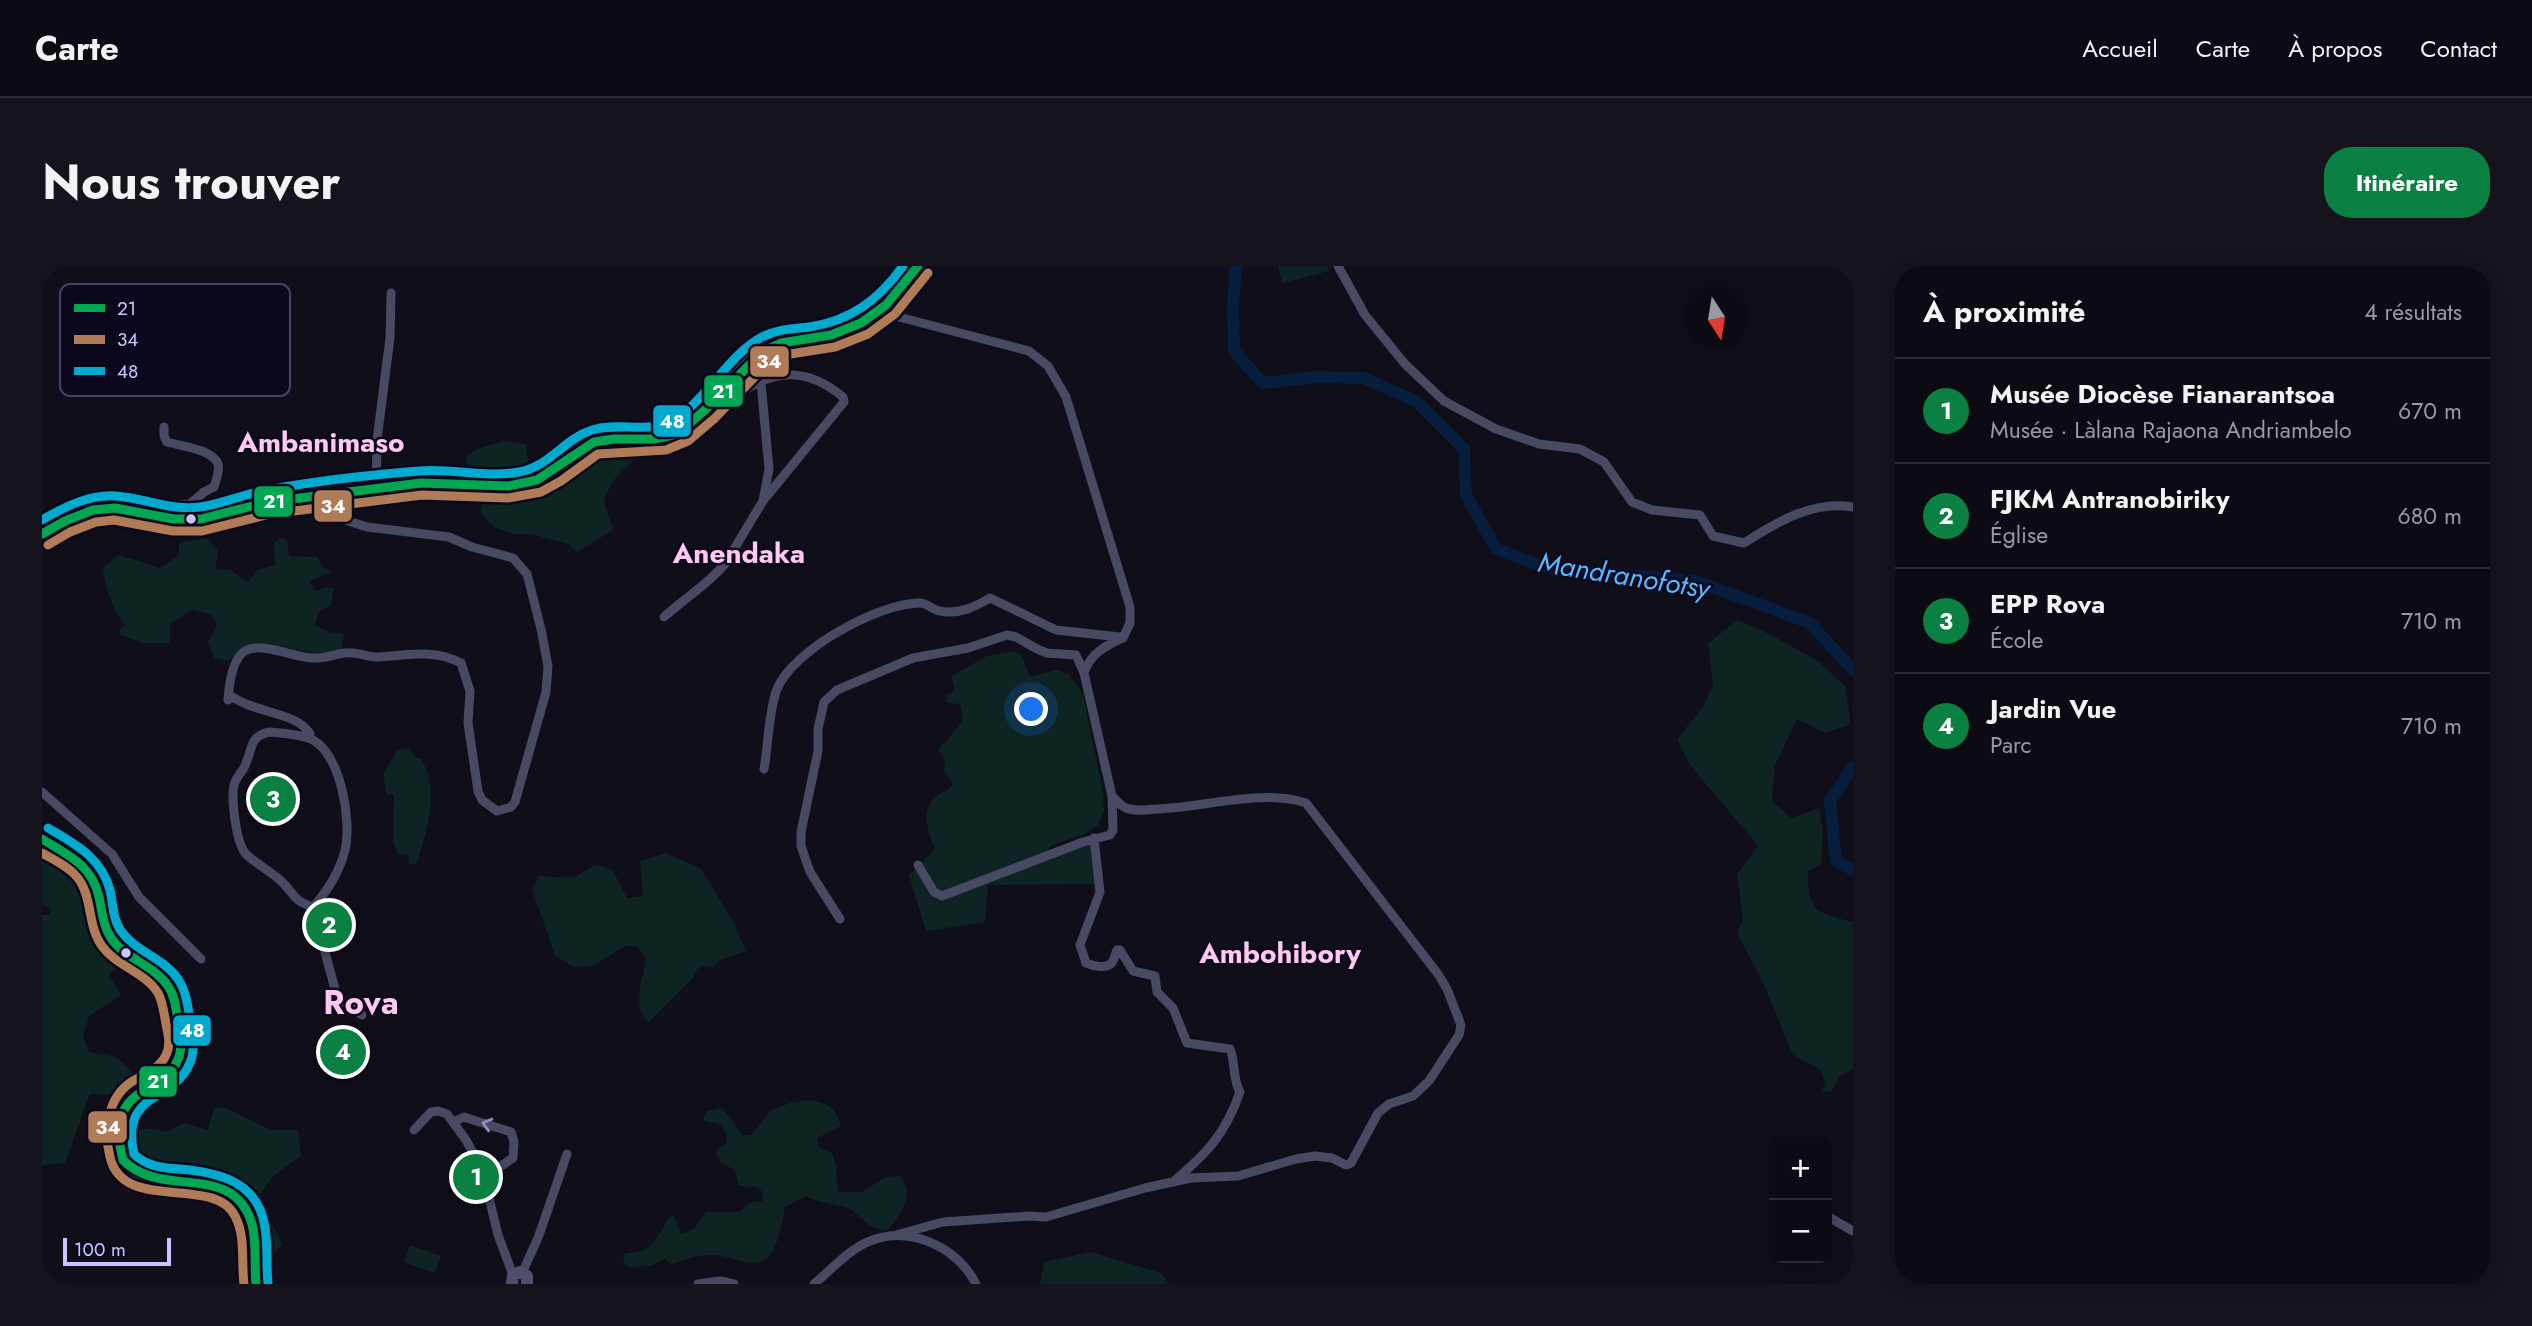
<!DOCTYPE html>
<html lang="fr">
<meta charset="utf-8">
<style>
:root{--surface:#0c0a13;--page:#15131c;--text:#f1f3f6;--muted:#9a9aa0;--line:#2c2b33;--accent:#0b8043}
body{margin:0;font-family:Jost,sans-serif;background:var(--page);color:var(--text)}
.controls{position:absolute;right:21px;bottom:21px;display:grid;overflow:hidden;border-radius:14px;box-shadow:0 4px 18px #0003}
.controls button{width:63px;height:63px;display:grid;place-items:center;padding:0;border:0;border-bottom:2px solid var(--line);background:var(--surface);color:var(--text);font:35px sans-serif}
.compass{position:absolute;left:1643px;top:21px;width:63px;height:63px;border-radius:50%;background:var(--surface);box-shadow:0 4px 18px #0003;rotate:168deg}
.scale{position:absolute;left:21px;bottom:18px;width:108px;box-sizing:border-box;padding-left:7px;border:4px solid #c9c6ff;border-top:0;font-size:19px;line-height:24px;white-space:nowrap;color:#c9c6ff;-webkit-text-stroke:5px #0c091e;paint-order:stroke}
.you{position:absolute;left:990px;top:444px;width:24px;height:24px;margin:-18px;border:5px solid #fff;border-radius:50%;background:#1a73e8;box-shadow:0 0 0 10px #1a73e833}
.badge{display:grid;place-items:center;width:46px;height:46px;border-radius:50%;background:var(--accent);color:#fff;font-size:23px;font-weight:700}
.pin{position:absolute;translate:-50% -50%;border:4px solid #fff;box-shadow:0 2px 7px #0006}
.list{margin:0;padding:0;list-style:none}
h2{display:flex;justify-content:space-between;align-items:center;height:91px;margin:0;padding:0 28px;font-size:30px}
h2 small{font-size:23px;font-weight:400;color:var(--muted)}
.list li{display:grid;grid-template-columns:46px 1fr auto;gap:21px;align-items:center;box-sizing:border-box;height:105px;padding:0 28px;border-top:2px solid var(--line)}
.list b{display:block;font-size:26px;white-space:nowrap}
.list p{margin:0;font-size:23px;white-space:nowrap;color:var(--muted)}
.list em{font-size:23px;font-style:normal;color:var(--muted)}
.map{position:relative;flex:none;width:1811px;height:1018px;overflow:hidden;border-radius:28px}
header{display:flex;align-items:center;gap:42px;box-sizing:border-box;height:98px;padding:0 35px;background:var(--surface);border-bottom:2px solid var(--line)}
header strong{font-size:33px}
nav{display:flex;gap:38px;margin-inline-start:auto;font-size:24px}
.intro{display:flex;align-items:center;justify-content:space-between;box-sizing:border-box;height:168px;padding:0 42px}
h1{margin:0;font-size:49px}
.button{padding:18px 32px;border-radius:28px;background:var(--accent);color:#fff;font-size:24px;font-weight:700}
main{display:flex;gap:42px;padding:0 42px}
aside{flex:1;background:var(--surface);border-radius:28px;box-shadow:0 4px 18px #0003}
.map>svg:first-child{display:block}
.green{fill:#0d2423}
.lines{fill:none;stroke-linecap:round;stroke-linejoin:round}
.river{stroke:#061d3d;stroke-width:12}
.street{stroke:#484963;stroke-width:9}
.secondary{stroke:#4e4f6e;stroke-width:12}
.primary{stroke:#564b6d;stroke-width:14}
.bus-1-casing{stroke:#0c091e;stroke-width:14}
.bus-2-casing{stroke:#0c091e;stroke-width:14}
.bus-3-casing{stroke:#0c091e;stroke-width:14}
.bus-1{stroke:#00a651;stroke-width:9}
.bus-2{stroke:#b07c57;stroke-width:9}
.bus-3{stroke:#00a9ce;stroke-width:9}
.oneway{stroke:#8f8eb9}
.bus-dot{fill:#c9c6ff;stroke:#0c091e;stroke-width:2.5}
.labels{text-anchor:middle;stroke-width:5;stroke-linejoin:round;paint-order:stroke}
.neighbourhood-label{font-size:28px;font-weight:bold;fill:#ffc8ee;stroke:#0c091e}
.water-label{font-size:28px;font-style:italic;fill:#54bbff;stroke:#0c091e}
.district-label{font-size:33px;font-weight:bold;fill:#ffc8ee;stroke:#0c091e}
.key{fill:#0c091e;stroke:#454262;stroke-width:2}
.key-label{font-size:19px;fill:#c9c6ff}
.line-badge{stroke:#0c091e;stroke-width:2.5}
.badge-label{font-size:19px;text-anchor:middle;font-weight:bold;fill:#fff}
</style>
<header>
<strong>Carte</strong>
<nav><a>Accueil</a><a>Carte</a><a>À propos</a><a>Contact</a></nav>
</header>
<div class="intro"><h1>Nous trouver</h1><a class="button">Itinéraire</a></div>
<main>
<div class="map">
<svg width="1811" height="1018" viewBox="0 0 1811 1018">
<rect width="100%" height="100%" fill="#100e19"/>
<path class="green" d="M1236 0H1286L1287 5 1240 17Z
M462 175 484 178 486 197 498 195 501 203C475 212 452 220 426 206L424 190 438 182Z
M554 176 608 177 570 216 562 235 571 264 535 286 526 278 489 268H472L452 261 439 248 442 224 480 221Z
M242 271 246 278 247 290 276 291 279 300 290 306 268 315 273 325 285 321 292 323 289 339 277 346 273 359 287 366 302 368 299 384 278 388 215 377 204 381 186 395 172 392 166 376 175 359 168 348 150 344 128 358V377H101L79 369 77 365 83 359C70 342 63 323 61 302L76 289 118 302 137 289V277L165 272 176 285 173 303 188 304 206 316 214 305 233 299 232 276Z
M1696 354 1727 368 1776 395 1803 420 1809 458 1783 467 1755 453 1733 499 1730 535 1749 552 1777 542 1781 565 1779 598 1766 606C1765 646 1775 647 1811 656V803L1798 810 1789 826 1780 825 1783 819 1779 804 1751 789 1720 714 1695 667 1701 654 1695 608 1716 580 1648 499 1635 473 1661 441 1671 419 1666 377Z
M972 385 979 388 988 411 1013 404 1021 406 1027 409 1041 428 1061 527 1062 544 1056 559 1045 567 1008 580 1002 591 1052 575 1054 618 946 619 943 656 884 665 867 609 893 583C887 567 878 547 892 533 898 527 905 525 911 519L902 505 903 496 897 484 898 480 905 475 921 454 918 438 905 437V429L913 424 909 410 945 390Z
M366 483 374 492H379C398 527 386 560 375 597L367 599 366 588 356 589 351 576 352 528 345 529 341 508 356 484Z
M0 576 43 604 68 678 83 695 67 708 79 729 47 750 41 771 47 786 74 791 97 812 78 829 48 828 23 897 0 899V649H7L10 645 0 637Z
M625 587 659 603 690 653 704 685 678 694 672 701 662 700 655 703 650 713 607 756C589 743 601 712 604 693L595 680H583L551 700 532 701 513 690 490 623 496 610 531 612 553 599 570 603 585 632 601 630 598 595Z
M766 834C783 836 796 842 799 860L775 872 777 881 790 887 794 900 796 926H820L844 911 858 910C874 929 859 948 846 964 827 965 822 952 808 943 799 938 778 938 764 930L743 941C740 958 735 1000 709 997 695 995 681 988 666 989 654 989 640 995 629 998L623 993 610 999 587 1001 581 997 583 987C611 987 614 973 627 951L632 950 638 967C655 966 655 956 665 946H697L708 937 721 935 720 926 716 921 697 920 693 904 679 897 674 886 677 882 685 877 684 866 676 857 665 856 661 853 665 845 679 842 688 851 700 869H710L728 845 748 837Z
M172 841 184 842 229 864H256L259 890 231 910 213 936C200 927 186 915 170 912 148 907 102 911 87 892 84 888 83 881 81 876 98 862 103 860 124 866L142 857 166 864Z
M220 950C230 957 237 967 240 979L230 989 220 1005C215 988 219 969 216 952Z
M368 979 399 990 393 1007 362 996Z
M1049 986 1119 1007 1127 1018H998L1002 996Z"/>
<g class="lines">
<path class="river" d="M1194 0 1191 40 1192 85 1221 117 1276 111 1321 112 1374 135 1422 183 1424 229 1454 283 1505 302 1654 315 1768 357 1811 404
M1811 501 1788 535 1794 595 1811 604"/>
<path class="street" d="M1296 0 1323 49 1363 98 1402 135 1454 163 1497 178 1538 183 1562 196 1590 236 1610 244 1658 249 1671 270 1702 277C1735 256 1771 234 1811 241
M841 44 857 51 987 85 1006 100 1024 131 1088 341V357L1081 372C1064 379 1048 388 1042 407
M660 152C674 148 686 137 697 128 734 102 766 102 801 131L802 136 721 235
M334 223 335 174 348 72 349 27
M238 238 278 246 325 261 407 271 430 281 471 292 485 308 499 363 506 400 504 426 473 536 469 541 455 545 440 534 436 525 426 457 428 425 419 397C391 382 364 390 335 391 324 391 314 385 303 387 292 388 282 393 271 392 253 392 219 375 203 385 190 393 187 419 186 434L191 431C212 447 256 446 268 468L266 472
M116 249 130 239 148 238 162 226 172 221C174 214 178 205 176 198 170 183 139 180 125 176L122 170V161
M622 351C642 333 666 318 683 298L721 235 727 203 719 117
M228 466C240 467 262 469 271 474 299 490 310 555 303 584 298 605 285 626 271 641 249 634 253 627 238 614 228 605 214 598 204 588 194 578 188 529 193 516 196 509 202 504 204 497 211 482 207 470 228 466Z
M722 503C726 481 727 442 735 423 751 384 836 337 878 337 885 337 891 344 898 345 916 349 933 341 948 332L1014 364 1078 371
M0 526 70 588 97 631 159 693
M1052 572 1058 626 1038 679 1044 697C1051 700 1066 704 1071 695 1073 692 1073 688 1075 684H1078L1091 705 1113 710 1115 726 1131 742 1145 777 1188 783C1194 797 1190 813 1198 826 1183 869 1165 887 1131 916
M271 641 294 727 298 734 320 749
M798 653 768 606 759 580V566L776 485V463L782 436 795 424 871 392 926 382 965 369 974 371 995 383 1005 387 1034 389 1042 407 1070 530 1071 564 1068 569 1041 576 900 630 892 626 876 599
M411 856 422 851 469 866 472 876 471 892 443 911
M372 864 389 846 396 845 405 848 424 874 440 903 456 969 471 1009
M1785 950 1811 965
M854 969 901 956 987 950 1004 951 1103 922 1149 912 1196 910 1254 893 1273 890 1290 892 1304 899 1309 897 1336 847 1347 838 1371 830 1387 815 1417 769 1419 759 1405 723 1396 708 1264 537C1220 522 1160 542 1114 543 1104 544 1091 546 1082 541 1078 539 1073 533 1070 530
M480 1007 496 972 525 888
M656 1018 678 1015 692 1018
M772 1018C790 1003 806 984 828 975 868 959 915 981 934 1018"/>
<path class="secondary" d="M0 573C16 583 42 594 50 611 60 631 57 654 69 672 84 694 112 699 126 720 132 730 134 744 136 756 144 790 136 803 106 821 101 824 93 827 89 833 75 849 75 875 81 894 86 899 91 905 98 908 135 924 196 902 210 958 214 977 211 998 214 1018
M470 1018 471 1009 478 1006 485 1010V1018"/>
<path class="primary" d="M0 268 23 255 51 244 73 242 132 253H159L226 236 379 217C418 214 456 227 495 214 520 205 534 178 562 174 588 170 617 180 640 164 663 148 682 124 701 104 709 95 718 85 729 80 742 75 757 75 771 73 822 65 848 42 876 0"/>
<g class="bus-1-casing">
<path id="bus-1" d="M0 268 23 255 51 244 73 242 132 253H159L226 236 379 217 466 220 495 214 552 176 572 173H612L631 169 640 164 664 143 721 85 739 77 789 69 819 57 844 39 876 0
M0 573C26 589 50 599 57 631 60 645 61 660 69 672 83 693 112 699 126 720 133 730 134 743 136 755 138 766 140 776 138 787 128 832 60 813 81 894 120 934 191 894 210 958 215 977 212 999 214 1018"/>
</g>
<g class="bus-2-casing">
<path id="bus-2" d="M6 279 28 266 54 256 72 254 131 265H160L228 248 380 229 466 232 499 226 519 215 556 188 624 184 646 175 673 152 728 95 742 89 793 81 826 68 853 48 886 7
M0 587C12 594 26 600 35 611 51 630 45 660 60 680 74 700 103 706 116 727 121 736 122 748 124 758 126 768 129 779 124 789 118 802 103 808 91 815 66 830 61 864 68 891 81 948 172 908 193 950 204 971 199 996 202 1018"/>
</g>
<g class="bus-3-casing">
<path id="bus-3" d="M0 254C22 241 48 228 74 230 102 232 129 245 158 241 180 238 202 228 225 224 274 215 326 209 377 205 410 202 444 212 477 206 507 201 522 173 550 164 578 155 611 170 637 151 667 129 688 88 720 71 735 63 751 63 767 61 808 55 837 34 861 0
M6 562C34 579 59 591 68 624 71 638 71 654 79 665 94 686 122 692 136 713 144 725 146 740 148 754 150 766 153 778 150 791 137 838 77 822 92 888 104 900 120 902 137 903 177 906 217 916 223 962 226 980 224 998 226 1017"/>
</g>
<use href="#bus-1" class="bus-1"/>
<use href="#bus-2" class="bus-2"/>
<use href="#bus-3" class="bus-3"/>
</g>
<defs><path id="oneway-chevron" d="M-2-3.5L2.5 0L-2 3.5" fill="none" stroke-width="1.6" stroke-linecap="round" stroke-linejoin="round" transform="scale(1.75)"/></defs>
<use class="oneway" href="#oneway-chevron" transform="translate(445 858) rotate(-164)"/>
<g class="bus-dot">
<circle cx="149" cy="253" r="6"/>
<circle cx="84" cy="687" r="6"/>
</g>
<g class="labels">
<g class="neighbourhood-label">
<text x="279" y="186">Ambanimaso</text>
<text x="697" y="297">Anendaka</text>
<text x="1238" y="697">Ambohibory</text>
</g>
<g class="water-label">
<text transform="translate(1582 309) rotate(9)" y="10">Mandranofotsy</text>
</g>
<g class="district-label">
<text x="319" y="748">Rova</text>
</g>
</g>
<rect x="18" y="18" width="230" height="112" rx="10" class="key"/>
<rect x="32" y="38" width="31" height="8" fill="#00a651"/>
<rect x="32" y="69" width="31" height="9" fill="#b07c57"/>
<rect x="32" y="101" width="31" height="8" fill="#00a9ce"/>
<g class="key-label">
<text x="75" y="49">21</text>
<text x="75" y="80">34</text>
<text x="75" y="112">48</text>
</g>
<g class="line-badge">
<rect x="707" y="79" width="41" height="33" rx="7" fill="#b07c57"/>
<rect x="661" y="108" width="41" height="34" rx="7" fill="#00a651"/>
<rect x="610" y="138" width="40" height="34" rx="7" fill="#00a9ce"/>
<rect x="211" y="219" width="41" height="33" rx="7" fill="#00a651"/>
<rect x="271" y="223" width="40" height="34" rx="7" fill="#b07c57"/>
<rect x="130" y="748" width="40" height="33" rx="7" fill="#00a9ce"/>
<rect x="96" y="799" width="40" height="33" rx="7" fill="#00a651"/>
<rect x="45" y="844" width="41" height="34" rx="7" fill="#b07c57"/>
</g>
<g class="badge-label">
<text x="727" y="102">34</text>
<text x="681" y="132">21</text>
<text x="630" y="162">48</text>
<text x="232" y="242">21</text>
<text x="291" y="247">34</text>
<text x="150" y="771">48</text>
<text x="116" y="822">21</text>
<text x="66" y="868">34</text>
</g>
</svg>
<div class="controls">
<button>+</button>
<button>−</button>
</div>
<svg class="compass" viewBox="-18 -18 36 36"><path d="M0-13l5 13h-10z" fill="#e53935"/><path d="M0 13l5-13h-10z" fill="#9a9aa0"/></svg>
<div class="scale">100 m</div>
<div class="you"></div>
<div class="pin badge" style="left:434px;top:911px">1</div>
<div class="pin badge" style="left:287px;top:659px">2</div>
<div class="pin badge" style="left:231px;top:533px">3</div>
<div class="pin badge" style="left:301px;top:786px">4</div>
</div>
<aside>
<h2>À proximité<small>4 résultats</small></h2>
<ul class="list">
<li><span class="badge">1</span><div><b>Musée Diocèse Fianarantsoa</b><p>Musée · Làlana Rajaona Andriambelo</p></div><em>670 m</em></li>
<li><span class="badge">2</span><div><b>FJKM Antranobiriky</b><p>Église</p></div><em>680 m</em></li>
<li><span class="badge">3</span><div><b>EPP Rova</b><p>École</p></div><em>710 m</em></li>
<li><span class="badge">4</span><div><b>Jardin Vue</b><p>Parc</p></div><em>710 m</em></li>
</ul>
</aside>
</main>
